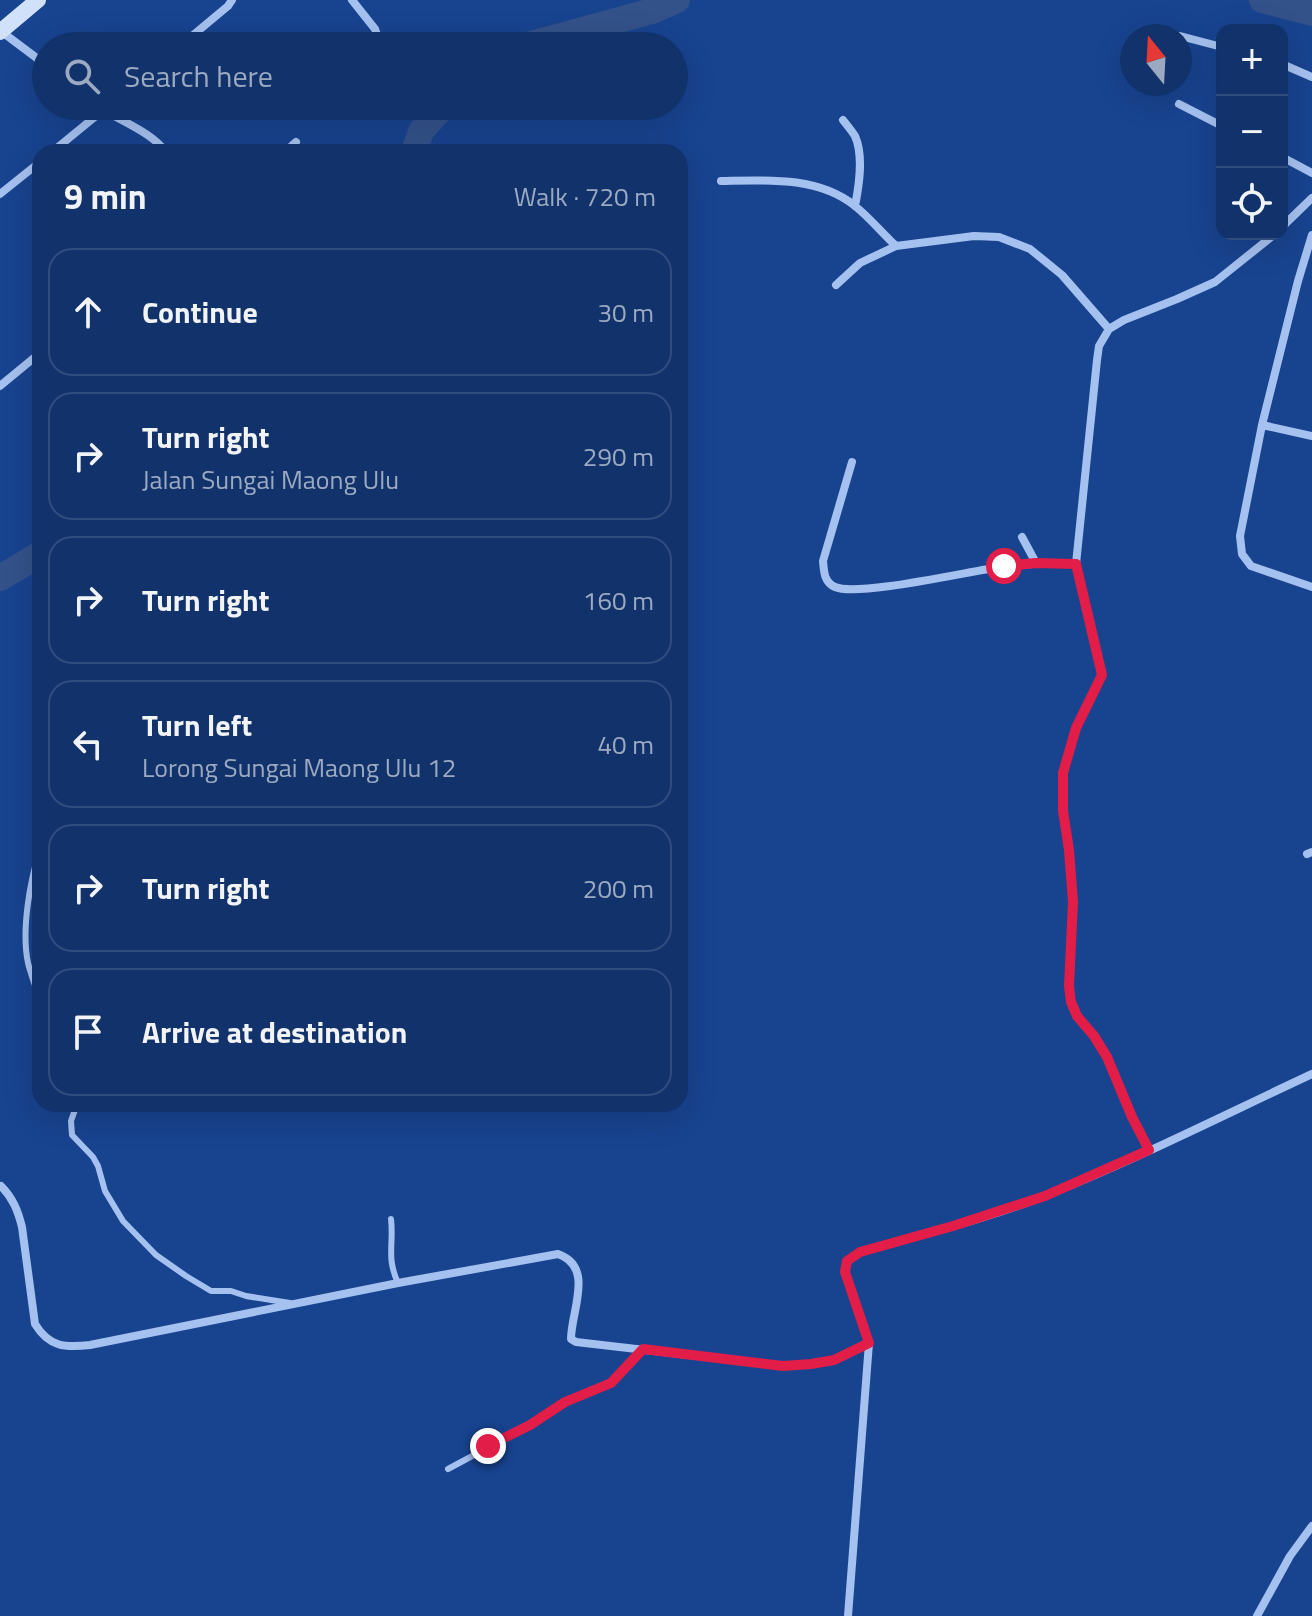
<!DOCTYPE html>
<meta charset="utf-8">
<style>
:root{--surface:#12326b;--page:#1b3a71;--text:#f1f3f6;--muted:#9caac1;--line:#314d7e}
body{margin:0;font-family:"Titillium Web",sans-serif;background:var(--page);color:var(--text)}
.controls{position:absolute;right:24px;top:24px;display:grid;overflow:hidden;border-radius:16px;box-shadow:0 8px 32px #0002}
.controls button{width:72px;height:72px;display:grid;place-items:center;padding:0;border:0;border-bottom:2px solid var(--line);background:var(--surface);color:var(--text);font:40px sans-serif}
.compass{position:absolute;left:1120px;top:24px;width:72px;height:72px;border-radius:50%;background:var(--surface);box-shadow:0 8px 32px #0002;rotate:342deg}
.stop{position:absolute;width:24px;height:24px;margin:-18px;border:6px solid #e11d48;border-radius:50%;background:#fff}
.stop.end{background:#e11d48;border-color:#fff;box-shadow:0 2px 8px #0008}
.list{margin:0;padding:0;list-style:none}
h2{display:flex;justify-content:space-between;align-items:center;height:104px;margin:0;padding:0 32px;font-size:34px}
h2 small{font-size:26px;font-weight:400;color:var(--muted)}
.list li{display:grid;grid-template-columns:52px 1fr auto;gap:24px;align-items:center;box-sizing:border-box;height:128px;margin:0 16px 16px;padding:0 16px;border:2px solid var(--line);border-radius:24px}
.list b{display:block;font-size:30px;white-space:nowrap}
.list p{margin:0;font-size:26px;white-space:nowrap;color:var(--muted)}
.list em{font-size:26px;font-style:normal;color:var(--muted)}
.icon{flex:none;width:44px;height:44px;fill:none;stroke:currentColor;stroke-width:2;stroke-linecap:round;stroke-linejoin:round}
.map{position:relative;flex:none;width:1312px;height:1616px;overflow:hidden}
.search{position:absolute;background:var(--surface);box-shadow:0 8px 32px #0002;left:32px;top:32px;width:656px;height:88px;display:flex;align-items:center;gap:20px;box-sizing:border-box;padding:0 28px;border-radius:44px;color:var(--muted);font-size:30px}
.panel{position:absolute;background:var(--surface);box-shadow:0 8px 32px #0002;left:32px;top:144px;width:656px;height:968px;border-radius:24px}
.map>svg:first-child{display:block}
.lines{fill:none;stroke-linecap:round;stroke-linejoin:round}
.river{stroke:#33528a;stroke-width:26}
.service{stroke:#a5c1ef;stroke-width:6}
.minor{stroke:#a5c1ef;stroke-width:8}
.secondary{stroke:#d2e1fa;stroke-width:16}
.route{stroke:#e11d48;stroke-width:10}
</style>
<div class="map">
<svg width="1312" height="1616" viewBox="0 0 1312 1616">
<rect width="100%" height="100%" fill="#18438f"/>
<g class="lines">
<path class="river" d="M1262 0 1312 13
M524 46 652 11 677 0
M414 152 421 131 444 106
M0 578 40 554"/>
<path class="service" d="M40 849C30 881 21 930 28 963 31 975 36 988 40 1000
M77 1104 71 1121 72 1135 93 1157 98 1166 105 1191 123 1221 156 1255 186 1276 211 1291H231L246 1296 290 1303
M391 1219C394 1245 386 1257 398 1283
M448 1469 530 1425 565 1402 611 1383 643 1349"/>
<path class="minor" d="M352 0 375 29 377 35 373 46
M2 32 46 65
M1180 36 1222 47
M180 46 228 6 232 0
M1282 64 1312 77
M1179 104 1222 126
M99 106C120 122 149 130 166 152
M843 120C847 125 852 131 855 136 864 156 859 186 855 206
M52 152 107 107
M285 152 296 142
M1282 157 1312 173
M721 181C766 180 818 176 855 206 870 218 882 233 896 246
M0 194 40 162
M1282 227 1312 198
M836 285 860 263 896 246 974 236 999 237 1030 249 1062 275 1109 329
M0 386 40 353
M1262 425 1298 281 1312 235
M1312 436 1262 425 1240 536 1242 554 1251 566 1312 587
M852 462 823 561C824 572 824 582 835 587 858 597 970 571 1001 567 1026 563 1051 563 1076 564
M1022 537 1036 563
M1307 854 1312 852
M1149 1150 1132 1117 1107 1057 1094 1036 1077 1016 1071 1002 1069 986 1073 902 1069 850 1063 811V773L1076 728 1102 675 1076 564 1097 360 1099 346 1109 329 1124 320 1177 299 1215 282 1275 234
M1 1186C13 1198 18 1211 22 1227L35 1324C49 1347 65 1348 90 1345L398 1283 558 1254C595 1267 571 1311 571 1339L576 1342 783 1366 811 1364 834 1360 869 1343
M848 1616 869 1343 845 1272 847 1261 860 1252C923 1234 987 1219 1047 1195 1137 1159 1224 1115 1312 1074
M1257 1616 1290 1556 1312 1526"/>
<path class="secondary" d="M0 32 38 0"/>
</g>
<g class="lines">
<path class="route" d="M488 1446 530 1425 565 1402 611 1383 643 1349 783 1366 811 1364 834 1360 869 1343 845 1272 847 1261 860 1252 953 1226 1045 1196 1149 1150 1132 1117 1107 1057 1094 1036 1077 1016 1071 1002 1069 986 1073 902 1069 850 1063 811V773L1076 728 1102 675 1076 564 1036 563 1004 566"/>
</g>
</svg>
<div class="controls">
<button>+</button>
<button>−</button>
<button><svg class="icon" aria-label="locate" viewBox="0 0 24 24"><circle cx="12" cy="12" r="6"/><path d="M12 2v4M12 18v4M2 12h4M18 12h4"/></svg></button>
</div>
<svg class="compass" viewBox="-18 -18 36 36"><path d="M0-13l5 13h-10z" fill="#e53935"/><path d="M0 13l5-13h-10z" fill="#9caac1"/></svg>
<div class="stop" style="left:1004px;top:566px"></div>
<div class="stop end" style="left:488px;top:1446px"></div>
<div class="search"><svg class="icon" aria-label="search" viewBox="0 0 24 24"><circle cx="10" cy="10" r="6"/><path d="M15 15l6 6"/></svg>Search here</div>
<section class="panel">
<h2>9 min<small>Walk · 720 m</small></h2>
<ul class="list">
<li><svg class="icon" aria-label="ahead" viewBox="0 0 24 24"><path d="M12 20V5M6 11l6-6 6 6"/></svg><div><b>Continue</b></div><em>30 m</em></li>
<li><svg class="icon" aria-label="right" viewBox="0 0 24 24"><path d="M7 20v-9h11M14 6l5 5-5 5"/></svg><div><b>Turn right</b><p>Jalan Sungai Maong Ulu</p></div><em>290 m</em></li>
<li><svg class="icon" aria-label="right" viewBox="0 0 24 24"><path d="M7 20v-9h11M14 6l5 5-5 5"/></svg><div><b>Turn right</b></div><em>160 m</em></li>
<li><svg class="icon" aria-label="left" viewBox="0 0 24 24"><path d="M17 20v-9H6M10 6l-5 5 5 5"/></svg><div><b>Turn left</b><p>Lorong Sungai Maong Ulu 12</p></div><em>40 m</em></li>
<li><svg class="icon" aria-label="right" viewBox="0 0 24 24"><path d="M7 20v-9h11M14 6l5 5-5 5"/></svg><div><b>Turn right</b></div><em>200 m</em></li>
<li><svg class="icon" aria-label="arrive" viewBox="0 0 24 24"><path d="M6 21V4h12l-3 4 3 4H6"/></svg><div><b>Arrive at destination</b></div></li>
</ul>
</section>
</div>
